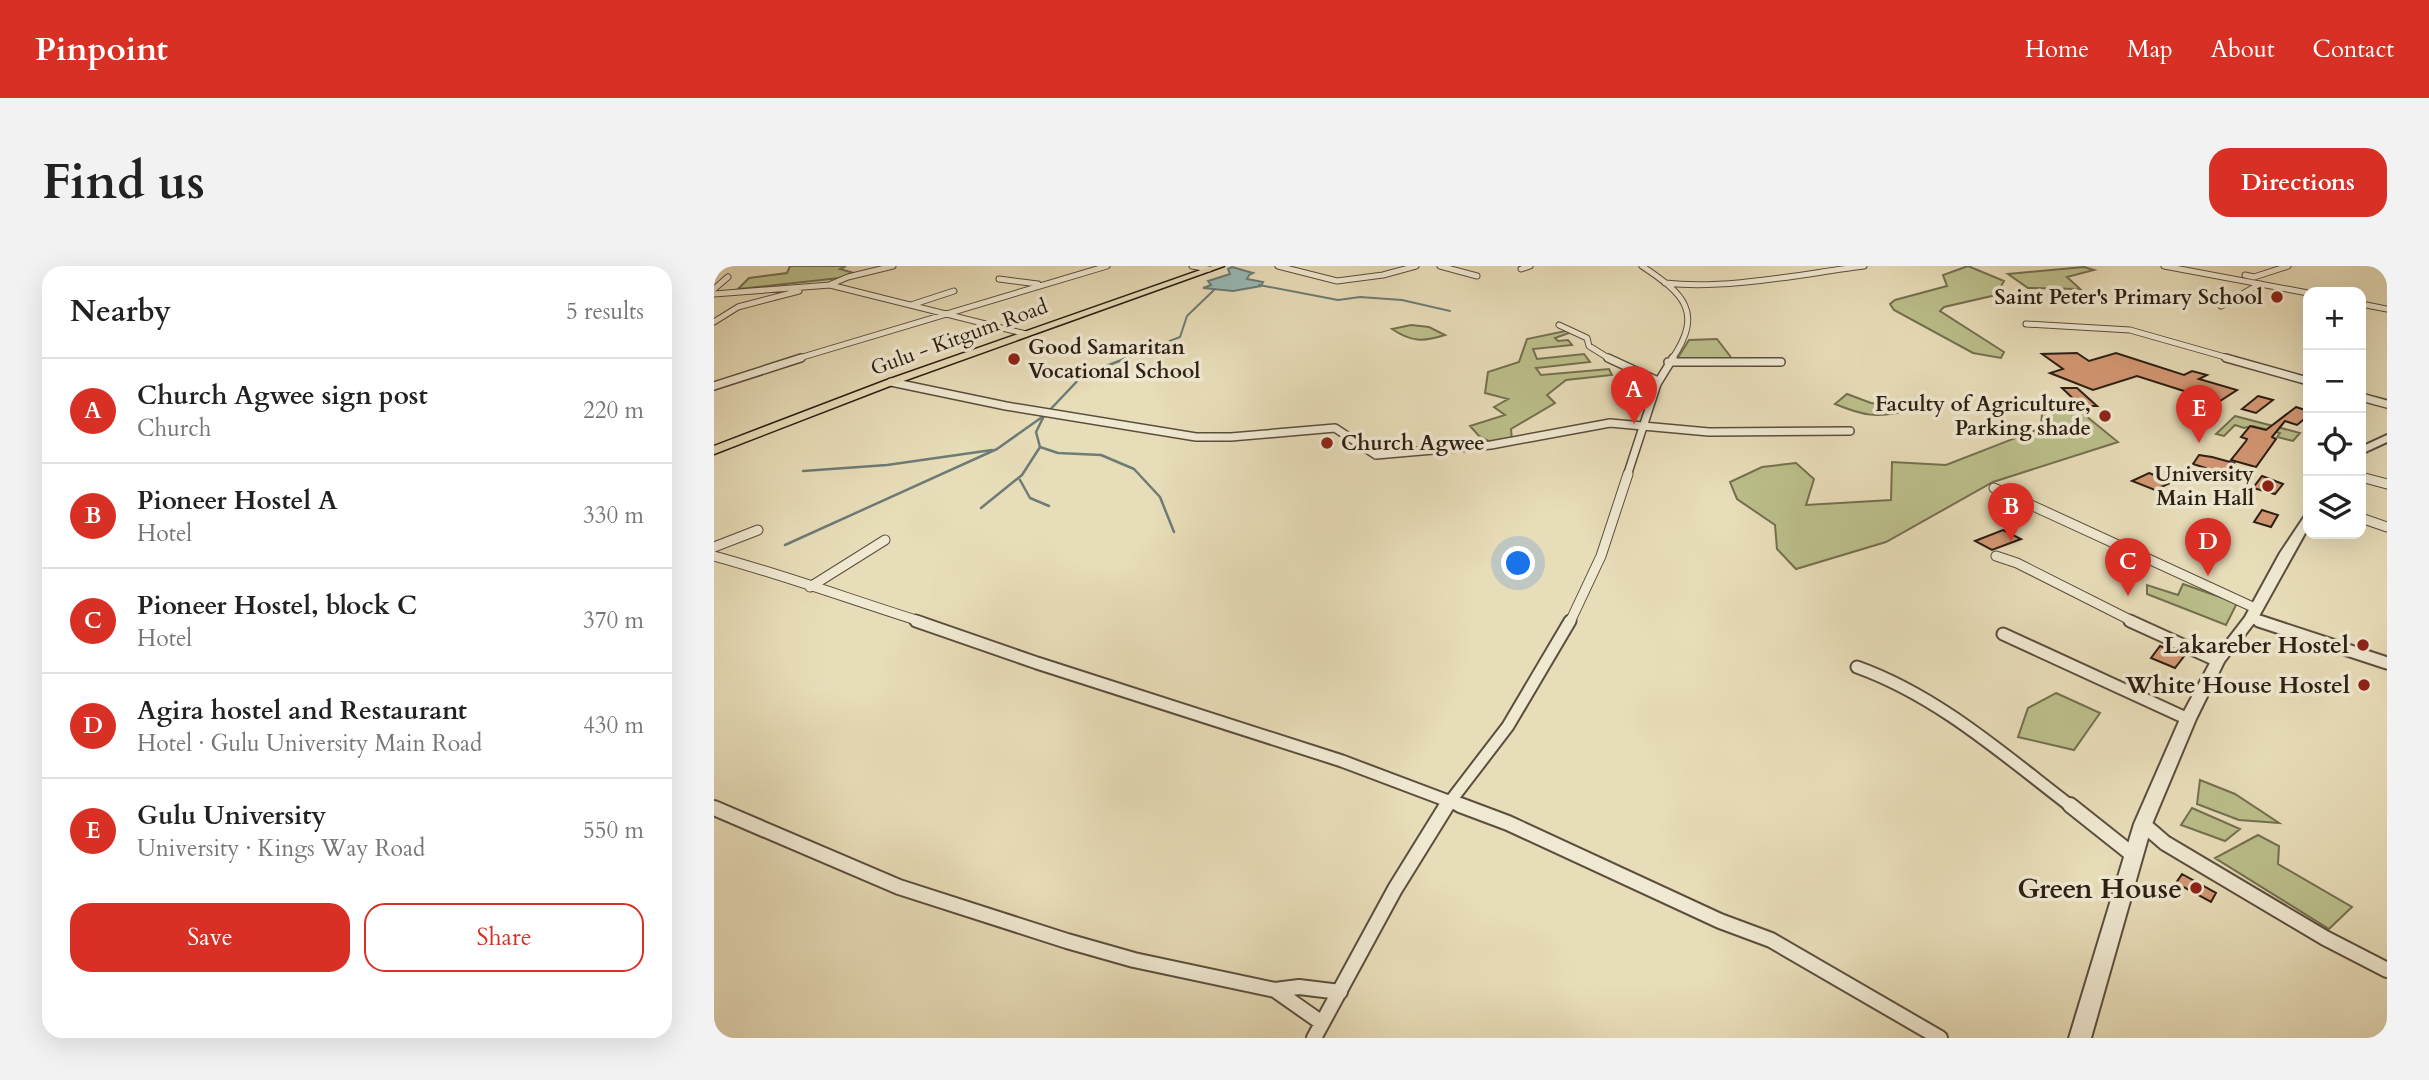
<!DOCTYPE html>
<meta charset="utf-8">
<style>
:root{--surface:#fff;--page:#f2f2f2;--text:#222;--muted:#767676;--line:#e0e0e0;--accent:#d93025}
body{margin:0;font-family:Cardo,serif;background:var(--page);color:var(--text)}
.controls{position:absolute;right:21px;top:21px;display:grid;overflow:hidden;border-radius:14px;box-shadow:0 7px 28px #0002}
.controls button{width:63px;height:63px;display:grid;place-items:center;padding:0;border:0;border-bottom:2px solid var(--line);background:var(--surface);color:var(--text);font:35px sans-serif}
.you{position:absolute;left:805px;top:298px;width:24px;height:24px;margin:-18px;border:5px solid #fff;border-radius:50%;background:#1a73e8;box-shadow:0 0 0 10px #1a73e833}
.badge{display:grid;place-items:center;width:46px;height:46px;border-radius:50%;background:var(--accent);color:#fff;font-size:23px;font-weight:700}
.pin{position:absolute;translate:-50% -58px;filter:drop-shadow(0 2px 4px #0008)}
.pin::after{content:'';position:absolute;top:37px;width:24px;height:21px;background:inherit;clip-path:polygon(0 0,100% 0,50% 100%)}
.list{margin:0;padding:0;list-style:none}
h2{display:flex;justify-content:space-between;align-items:center;height:91px;margin:0;padding:0 28px;font-size:30px}
h2 small{font-size:23px;font-weight:400;color:var(--muted)}
.list li{display:grid;grid-template-columns:46px 1fr auto;gap:21px;align-items:center;box-sizing:border-box;height:105px;padding:0 28px;border-top:2px solid var(--line)}
.list b{display:block;font-size:26px;white-space:nowrap}
.list p{margin:0;font-size:23px;white-space:nowrap;color:var(--muted)}
.list em{font-size:23px;font-style:normal;color:var(--muted)}
.actions{display:flex;gap:14px;padding:21px 28px}
.actions a{flex:1;padding:16px 0;border:2px solid var(--accent);border-radius:21px;text-align:center;font-size:24px;color:var(--accent)}
.actions .main{background:var(--accent);color:#fff}
.icon{flex:none;width:38px;height:38px;fill:none;stroke:currentColor;stroke-width:2;stroke-linecap:round;stroke-linejoin:round}
.map{position:relative;flex:none;width:1673px;height:772px;overflow:hidden;border-radius:21px}
header{display:flex;align-items:center;gap:42px;box-sizing:border-box;height:98px;padding:0 35px;background:var(--accent);color:#fff}
header strong{font-size:33px}
nav{display:flex;gap:38px;margin-inline-start:auto;font-size:24px}
.intro{display:flex;align-items:center;justify-content:space-between;box-sizing:border-box;height:168px;padding:0 42px}
h1{margin:0;font-size:49px}
.button{padding:18px 32px;border-radius:21px;background:var(--accent);color:#fff;font-size:24px;font-weight:700}
main{display:flex;gap:42px;padding:0 42px}
aside{flex:1;background:var(--surface);border-radius:21px;box-shadow:0 7px 28px #0002}
.map>svg:first-child{display:block}
.green{fill:#bbbf8b;stroke:#746f50;stroke-width:2}
.water{fill:#99bab7;stroke:#6d7c76;stroke-width:2}
.lines{fill:none;stroke-linecap:round;stroke-linejoin:round}
.stream-far1{stroke:#6d7c76;stroke-width:2}
.stream{stroke:#6d7c76;stroke-width:2.5}
.building{fill:#d49874;stroke:#2c1f14;stroke-width:2}
.minor-far4-casing{stroke:#5b4e3d;stroke-width:7}
.minor-far3-casing{stroke:#5b4e3d;stroke-width:10}
.minor-far2-casing{stroke:#5b4e3d;stroke-width:11}
.minor-far1-casing{stroke:#5b4e3d;stroke-width:15}
.minor-casing{stroke:#5b4e3d;stroke-width:18}
.tertiary-casing{stroke:#5b4e3d;stroke-width:4}
.primary-casing{stroke:#2c1f14;stroke-width:3}
.minor-far4{stroke:#f0e9d2;stroke-width:5}
.minor-far3{stroke:#f0e9d2;stroke-width:7}
.minor-far2{stroke:#f0e9d2;stroke-width:9}
.minor-far1{stroke:#f0e9d2;stroke-width:11}
.minor{stroke:#f0e9d2;stroke-width:14}
.tertiary{fill:#f0e9d2;fill-rule:evenodd}
.primary{fill:#e8ddb9;fill-rule:evenodd}
.poi-dot{fill:#8f2418;stroke:#f0e9d2;stroke-width:2.5}
.labels{text-anchor:middle;stroke-width:7;stroke-linejoin:round;paint-order:stroke}
.far-poi-label{font-size:21px;font-weight:bold;fill:#2c1f14;stroke:#f0e9d2;text-anchor:end}
.far-street-label{font-size:21px;fill:#2c1f14;stroke:#f0e9d2}
.poi-label{font-size:24px;font-weight:bold;fill:#2c1f14;stroke:#f0e9d2;text-anchor:end}
.near-poi-label{font-size:28px;font-weight:bold;fill:#2c1f14;stroke:#f0e9d2;text-anchor:end}
</style>
<header>
<strong>Pinpoint</strong>
<nav><a>Home</a><a>Map</a><a>About</a><a>Contact</a></nav>
</header>
<div class="intro"><h1>Find us</h1><a class="button">Directions</a></div>
<main>
<aside>
<h2>Nearby<small>5 results</small></h2>
<ul class="list">
<li><span class="badge">A</span><div><b>Church Agwee sign post</b><p>Church</p></div><em>220 m</em></li>
<li><span class="badge">B</span><div><b>Pioneer Hostel A</b><p>Hotel</p></div><em>330 m</em></li>
<li><span class="badge">C</span><div><b>Pioneer Hostel, block C</b><p>Hotel</p></div><em>370 m</em></li>
<li><span class="badge">D</span><div><b>Agira hostel and Restaurant</b><p>Hotel · Gulu University Main Road</p></div><em>430 m</em></li>
<li><span class="badge">E</span><div><b>Gulu University</b><p>University · Kings Way Road</p></div><em>550 m</em></li>
</ul>
<div class="actions"><a class="main">Save</a><a>Share</a></div>
</aside>
<div class="map">
<svg width="1673" height="772" viewBox="0 0 1673 772">
<rect width="100%" height="100%" fill="#e8ddb9"/>
<filter id="stains"><feTurbulence type="fractalNoise" baseFrequency=".00286" numOctaves="4"/><feColorMatrix values="0 0 0 0 .2 0 0 0 0 .09 0 0 0 0 .02 0 0 0 .5 -.17"/></filter>
<radialGradient id="worn" r=".72"><stop offset=".6" stop-color="#630" stop-opacity="0"/><stop offset="1" stop-color="#630" stop-opacity=".3"/></radialGradient>
<path class="green" d="M76 0H132L126 3 140 7 126 12 24 23 35 12 73 7Z
M1254 0 1290 15 1282 29 1230 41 1226 45 1290 86 1287 92 1259 87 1180 44 1176 38 1181 34 1233 20 1229 9Z
M1370 1 1380 4 1353 11 1366 23 1314 22 1294 8Z
M697 59 715 61 731 69C709 76 697 76 678 63Z
M856 64 855 67 841 72 844 75 854 74 858 79 819 83 823 93 870 88 876 96 822 102 827 109 895 103 898 109 852 114 833 129 841 137 797 163 798 174 780 178 765 170 756 160 791 149 780 141 794 133 771 127 774 106 805 96 813 73Z
M1003 73 1019 94 963 93 975 74Z
M1133 128 1157 137 1188 141 1193 145C1162 152 1150 150 1121 138Z
M1361 141 1404 176 1279 216 1172 276 1082 303 1063 283 1061 259 1023 233 1016 216 1048 201 1082 197 1100 213 1092 239 1177 234 1178 196 1232 199 1327 162 1328 147Z
M1521 150 1586 167 1579 175 1563 171 1566 167 1539 160 1530 162 1521 159 1510 170 1502 168Z
M1469 318 1523 337 1512 359 1433 328V319L1464 329Z
M1342 427 1386 447 1360 484 1304 471 1314 442Z
M1486 514 1521 528 1565 557 1525 554 1483 538Z
M1478 542 1526 563 1511 575 1467 559Z
M1544 569 1565 580 1564 598 1638 641 1615 663 1501 592Z"/>
<path class="water" d="M518 1 539 7 535 9 533 13 549 16 547 20 519 25 489 22 497 19 494 15 516 8 514 3Z"/>
<g class="lines">
<path class="stream-far1" d="M545 19 624 34 646 31 688 34 736 45
M409 93 466 71 473 50 501 23"/>
<path class="stream" d="M330 150 322 166 326 181 344 187 387 189 420 203 446 231 460 266
M89 205 173 199 278 184
M306 214 316 232 335 240
M267 242 308 209 326 181
M71 279 283 183 331 149 369 109 413 92"/>
</g>
<path class="building" d="M1363 87 1375 95 1402 87 1470 109 1478 105 1493 109 1485 113 1523 124 1489 146 1500 149 1488 161 1472 156 1495 133 1423 110 1379 124 1336 107 1349 103 1328 88Z
M1348 122H1363L1383 140H1367Z
M1544 130 1559 134 1542 147 1528 143Z
M1582 141 1594 145V150L1583 159 1571 155 1558 171 1562 173 1542 201 1517 194 1532 175 1533 173 1527 171 1536 160 1552 164Z
M1485 189 1498 191 1520 197 1510 208 1479 198Z
M1435 207 1458 216 1441 224 1418 215Z
M1548 210 1569 218 1561 228 1539 222Z
M1548 244 1564 249 1557 261 1540 256Z
M1289 264 1307 273 1278 284 1261 275Z
M1446 380 1471 389 1461 402 1437 392Z
M1468 608 1502 627 1497 636 1462 617Z"/>
<g class="lines">
<g class="minor-far4-casing">
<path id="minor-far4" d="M478 0 495 3
M564 0 623 15 669 9 702 0
M726 0 763 10
M928 0C970 28 990 46 958 93
M1450 0 1594 27
M807 3 816 0
M1531 9 1540 11 1574 0
M285 13 324 18
M951 17C1013 24 1087 8 1150 0
M115 19 134 11 179 0
M0 23 14 11
M0 28 116 19 312 68
M1647 38 1673 43
M197 39 240 25
M1507 40 1546 18
M0 56 24 41 85 25
M1312 58 1416 64 1518 93
M845 59 873 72 875 80 896 93
M82 93 393 0"/>
</g>
<g class="minor-far3-casing">
<path id="minor-far3" d="M894 92 944 115
M1512 92 1594 115
M954 96H1067
M177 116 292 140 482 171H517L621 162 662 189 777 179 896 157 995 166 1136 165
M0 120 87 92
M1647 131 1673 138
M913 210 943 118 959 92"/>
</g>
<g class="minor-far2-casing">
<path id="minor-far2" d="M1647 211 1673 218
M1280 222 1541 342
M1647 252 1673 261
M0 281 44 264
M0 290C70 309 138 334 208 356
M1282 290 1303 297 1420 356
M96 321 171 274
M1537 352 1550 356
M856 356 887 290 914 208"/>
</g>
<g class="minor-far1-casing">
<path id="minor-far1" d="M202 355 323 397 628 495 750 541
M1416 355 1504 395
M1545 355 1673 397
M1289 368 1474 453
M1143 401C1224 430 1290 489 1358 541
M732 541 794 460 856 355"/>
</g>
<g class="minor-casing">
<path id="minor" d="M746 539 794 557 1006 655 1057 674 1226 772
M1356 539 1419 589
M0 542 185 621 353 675 420 694 561 724 585 721 626 726
M1429 558 1451 577 1611 672 1673 704
M561 724 608 757
M600 772 681 623 733 539"/>
</g>
<g class="tertiary-casing">
<path id="tertiary" d="M1673 169V176L1647 188V181Z
M1594 250V262L1544 352 1510 396 1482 453 1438 558 1377 772H1355L1420 558 1466 453 1497 395 1531 351 1566 287 1590 251Z"/>
</g>
<g class="primary-casing">
<path id="primary" d="M498 0H510L181 118 0 188V180L173 114Z"/>
</g>
<use href="#minor-far4" class="minor-far4"/>
<use href="#minor-far3" class="minor-far3"/>
<use href="#minor-far2" class="minor-far2"/>
<use href="#minor-far1" class="minor-far1"/>
<use href="#minor" class="minor"/>
<use href="#tertiary" class="tertiary"/>
<use href="#primary" class="primary"/>
</g>
<g class="poi-dot">
<circle cx="1563" cy="31" r="7"/>
<circle cx="300" cy="93" r="7"/>
<circle cx="1391" cy="150" r="7"/>
<circle cx="613" cy="177" r="7"/>
<circle cx="1554" cy="220" r="7"/>
<circle cx="1649" cy="379" r="7"/>
<circle cx="1650" cy="419" r="7"/>
<circle cx="1482" cy="622" r="7"/>
</g>
<g class="labels">
<g class="far-poi-label">
<text x="1549" y="38">Saint Peter's Primary School</text>
<text x="314" y="88" text-anchor="start">Good Samaritan<tspan x="314" dy="24">Vocational School</tspan></text>
<text x="1377" y="145">Faculty of Agriculture,<tspan x="1377" dy="24">Parking shade</tspan></text>
<text x="627" y="184" text-anchor="start">Church Agwee</text>
<text x="1540" y="215">University<tspan x="1540" dy="24">Main Hall</tspan></text>
</g>
<g class="far-street-label">
<text transform="translate(245 71) rotate(-20)" y="7">Gulu - Kitgum Road</text>
</g>
<g class="poi-label">
<text x="1635" y="387">Lakareber Hostel</text>
<text x="1636" y="427">White House Hostel</text>
</g>
<g class="near-poi-label">
<text x="1468" y="632">Green House</text>
</g>
</g>
<rect width="100%" height="100%" filter="url(#stains)"/>
<rect width="100%" height="100%" fill="url(#worn)"/>
</svg>
<div class="controls">
<button>+</button>
<button>−</button>
<button><svg class="icon" aria-label="locate" viewBox="0 0 24 24"><circle cx="12" cy="12" r="6"/><path d="M12 2v4M12 18v4M2 12h4M18 12h4"/></svg></button>
<button><svg class="icon" aria-label="layers" viewBox="0 0 24 24"><path d="M12 4l9 5-9 5-9-5zM3 14l9 5 9-5"/></svg></button>
</div>
<div class="you"></div>
<div class="pin badge" style="left:920px;top:158px">A</div>
<div class="pin badge" style="left:1297px;top:275px">B</div>
<div class="pin badge" style="left:1414px;top:330px">C</div>
<div class="pin badge" style="left:1494px;top:310px">D</div>
<div class="pin badge" style="left:1485px;top:177px">E</div>
</div>
</main>
